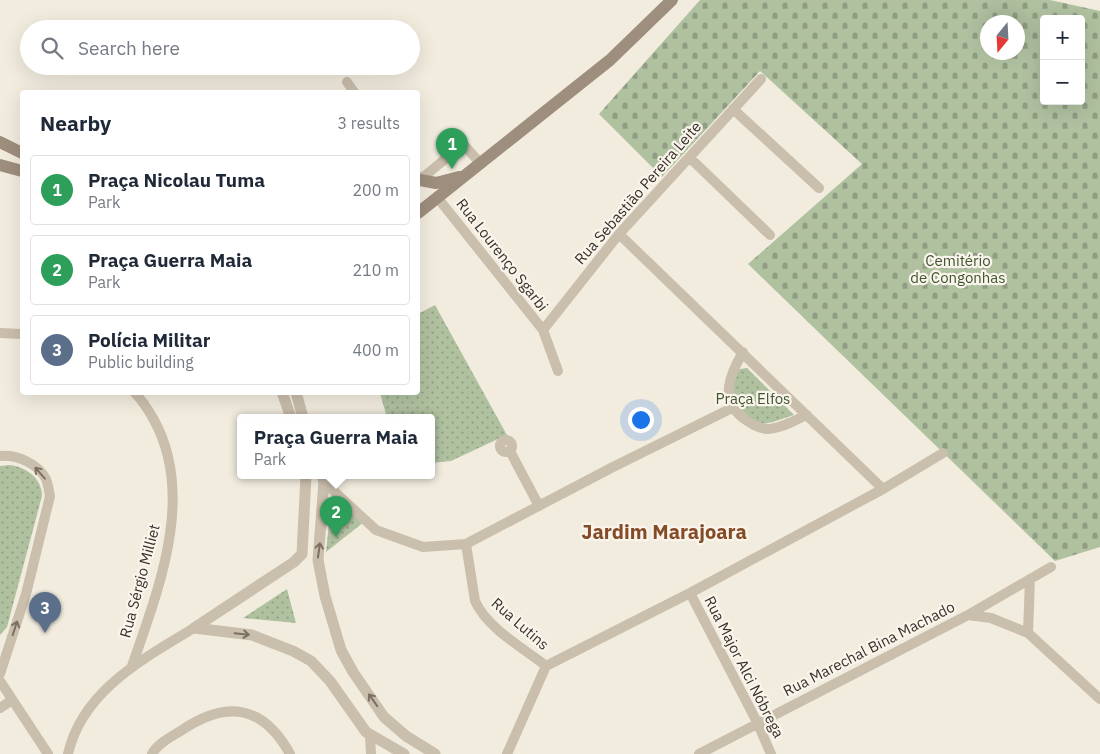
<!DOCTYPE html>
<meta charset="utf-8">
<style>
:root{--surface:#fff;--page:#f2f2f3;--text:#1f2937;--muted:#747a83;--line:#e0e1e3;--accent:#7c3aed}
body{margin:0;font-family:"IBM Plex Sans",sans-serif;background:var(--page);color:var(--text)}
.controls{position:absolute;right:15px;top:15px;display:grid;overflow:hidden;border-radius:5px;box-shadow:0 5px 20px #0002}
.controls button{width:45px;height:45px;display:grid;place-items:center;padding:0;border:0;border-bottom:1px solid var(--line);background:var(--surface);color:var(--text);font:25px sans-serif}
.compass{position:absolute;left:980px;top:15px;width:45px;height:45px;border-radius:50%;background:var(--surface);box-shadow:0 5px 20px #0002;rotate:198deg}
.you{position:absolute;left:640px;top:419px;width:18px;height:18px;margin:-12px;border:4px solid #fff;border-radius:50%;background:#1a73e8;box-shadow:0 0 0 8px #1a73e833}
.badge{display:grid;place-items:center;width:32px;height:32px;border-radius:50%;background:var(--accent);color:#fff;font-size:16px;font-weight:700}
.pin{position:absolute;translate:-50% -41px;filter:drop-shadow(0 1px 2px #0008)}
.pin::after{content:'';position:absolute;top:26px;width:18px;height:15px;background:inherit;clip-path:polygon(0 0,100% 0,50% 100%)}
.popup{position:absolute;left:237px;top:414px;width:198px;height:65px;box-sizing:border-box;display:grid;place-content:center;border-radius:5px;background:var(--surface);filter:drop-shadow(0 1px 4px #0005);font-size:16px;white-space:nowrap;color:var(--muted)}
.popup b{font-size:19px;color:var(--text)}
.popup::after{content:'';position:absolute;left:50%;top:100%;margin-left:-10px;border:10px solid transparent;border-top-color:var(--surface)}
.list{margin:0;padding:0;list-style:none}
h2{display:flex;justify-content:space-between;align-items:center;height:65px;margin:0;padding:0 20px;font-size:21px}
h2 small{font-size:16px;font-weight:400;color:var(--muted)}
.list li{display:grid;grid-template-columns:32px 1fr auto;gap:15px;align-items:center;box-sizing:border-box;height:70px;margin:0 10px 10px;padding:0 10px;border:1px solid var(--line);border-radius:5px}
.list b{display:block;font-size:19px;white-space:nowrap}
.list p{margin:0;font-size:16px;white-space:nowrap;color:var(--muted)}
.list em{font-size:16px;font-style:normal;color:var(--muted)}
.icon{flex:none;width:28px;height:28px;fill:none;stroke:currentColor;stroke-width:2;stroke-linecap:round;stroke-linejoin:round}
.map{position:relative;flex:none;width:1100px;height:754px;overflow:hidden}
.search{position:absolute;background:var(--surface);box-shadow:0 5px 20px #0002;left:20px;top:20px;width:400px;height:55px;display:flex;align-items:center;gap:12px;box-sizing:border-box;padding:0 18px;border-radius:28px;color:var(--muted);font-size:19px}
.panel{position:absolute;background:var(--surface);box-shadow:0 5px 20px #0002;left:20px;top:90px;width:400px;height:305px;border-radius:5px}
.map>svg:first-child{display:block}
.cemetery{fill:url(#cemetery-stones);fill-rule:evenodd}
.park{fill:url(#park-dots)}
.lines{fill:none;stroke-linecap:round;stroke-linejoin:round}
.minor{stroke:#cabeac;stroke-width:10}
.tertiary{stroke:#cabeac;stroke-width:11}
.secondary{stroke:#9e8e7d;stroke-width:12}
.oneway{stroke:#7a7064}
.labels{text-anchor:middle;stroke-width:4.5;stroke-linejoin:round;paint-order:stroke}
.street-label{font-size:15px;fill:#38312a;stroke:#faf5ec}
.park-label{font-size:15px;fill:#41552f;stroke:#faf5ec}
.district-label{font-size:20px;font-weight:bold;fill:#844b27;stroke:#faf5ec}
</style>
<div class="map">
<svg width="1100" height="754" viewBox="0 0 1100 754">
<defs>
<pattern id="cemetery-stones" width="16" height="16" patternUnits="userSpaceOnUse" patternTransform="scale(1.25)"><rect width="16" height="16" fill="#b0c1a0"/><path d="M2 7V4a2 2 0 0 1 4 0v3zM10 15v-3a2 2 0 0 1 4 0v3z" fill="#909d83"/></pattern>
<pattern id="park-dots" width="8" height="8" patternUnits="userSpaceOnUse" patternTransform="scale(1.25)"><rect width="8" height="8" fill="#b0c1a0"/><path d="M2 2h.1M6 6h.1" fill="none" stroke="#909d83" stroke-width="1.8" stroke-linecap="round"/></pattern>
</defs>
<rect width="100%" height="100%" fill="#f2ecdf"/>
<path class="cemetery" d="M700 0H1050L1100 11V547L1055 561 748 264 862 164 760 71 662 177 599 114ZM1044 19H1081V101H1044ZM988 22H1018V52H988Z"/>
<path class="park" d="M435 305 508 437 500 438 451 461 431 463V418H387L380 393 418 392V314Z
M747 368 794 415C757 427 759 430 733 400L734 374 740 369Z
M10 465C26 467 42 478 42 496L7 627 0 635V466Z
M332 495 364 522 326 552Z
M287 589 296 623 243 618Z"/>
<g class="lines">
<path class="minor" d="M347 82 354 92
M733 109 819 188
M689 157 770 235
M418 176 420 180 463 144 481 164
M437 197 543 330 558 371
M619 234 883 489
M543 330 619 234 761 79
M0 333 22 334
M743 352C730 374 719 399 743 418 750 423 757 428 767 429 780 429 795 420 807 415
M500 446a6 6 0 1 1 12 0a6 6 0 1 1-12 0Z
M510 451 539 506
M0 456C17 454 38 464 46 479 48 484 49 491 50 496L26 594 0 674
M324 482 376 530 423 547 466 544 613 467 732 408
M466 544 475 601C488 629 522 647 546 666
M690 593 757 722 771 754
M968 615 991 618 1028 633 1100 699
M1028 633 1030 579
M132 666C158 590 196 497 154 420 148 409 143 401 134 392
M0 681 48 754
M0 708 12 700
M370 736 371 754
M68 754C82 691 143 659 194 628
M152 754C158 743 171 737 182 730 227 700 263 705 290 754
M507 754 546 666 690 593 883 489 943 453
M699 754 968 615 1051 567"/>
<path class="tertiary" d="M282 392 291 418
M296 392 303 418
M322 476 324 482 318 560 325 596 341 650 353 672 384 717 406 736 435 754
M194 628 252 635 293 651 311 661 330 681 366 732 404 754
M194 628 294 562 302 554 306 476"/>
<path class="secondary" d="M0 142 22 153
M0 165 22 171
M420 180 436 183 459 177
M418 213 610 60 672 0"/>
</g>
<defs><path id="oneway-shaft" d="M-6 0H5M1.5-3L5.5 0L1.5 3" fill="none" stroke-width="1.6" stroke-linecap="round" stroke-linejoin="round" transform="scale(1.25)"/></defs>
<g class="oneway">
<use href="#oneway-shaft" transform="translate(40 473) rotate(-131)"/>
<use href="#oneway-shaft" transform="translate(319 550) rotate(-82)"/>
<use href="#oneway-shaft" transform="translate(15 628) rotate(-72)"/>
<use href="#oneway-shaft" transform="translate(242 634) rotate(6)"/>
<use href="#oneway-shaft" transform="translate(373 700) rotate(-125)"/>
</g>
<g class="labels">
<g class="street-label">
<text transform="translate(638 193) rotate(-49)" y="5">Rua Sebastião Pereira Leite</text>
<text transform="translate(502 255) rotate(52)" y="5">Rua Lourenço Sgarbi</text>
<text transform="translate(140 581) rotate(-75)" y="5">Rua Sérgio Milliet</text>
<text transform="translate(520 624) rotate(41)" y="5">Rua Lutins</text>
<text transform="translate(869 649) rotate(-27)" y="5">Rua Marechal Bina Machado</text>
<text transform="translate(744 667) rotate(63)" y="5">Rua Major Alci Nóbrega</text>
</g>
<g class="park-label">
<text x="958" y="266">Cemitério<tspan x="958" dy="17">de Congonhas</tspan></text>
<text x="753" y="404">Praça Elfos</text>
</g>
<g class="district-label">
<text x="664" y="539">Jardim Marajoara</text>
</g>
</g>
</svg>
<div class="controls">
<button>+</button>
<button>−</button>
</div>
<svg class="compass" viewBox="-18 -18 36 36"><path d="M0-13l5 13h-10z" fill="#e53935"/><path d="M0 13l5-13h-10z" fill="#747a83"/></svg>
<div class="you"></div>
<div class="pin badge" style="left:452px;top:169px;background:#2e9e5b">1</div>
<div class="pin badge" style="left:336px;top:537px;background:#2e9e5b">2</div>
<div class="popup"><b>Praça Guerra Maia</b>Park</div>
<div class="pin badge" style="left:45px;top:633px;background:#5c6f8a">3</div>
<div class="search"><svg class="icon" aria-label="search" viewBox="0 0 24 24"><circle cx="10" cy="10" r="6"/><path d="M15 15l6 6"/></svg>Search here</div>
<section class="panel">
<h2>Nearby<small>3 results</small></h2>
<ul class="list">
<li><span class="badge" style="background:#2e9e5b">1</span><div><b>Praça Nicolau Tuma</b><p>Park</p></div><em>200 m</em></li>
<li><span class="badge" style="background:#2e9e5b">2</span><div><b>Praça Guerra Maia</b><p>Park</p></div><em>210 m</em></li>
<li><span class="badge" style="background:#5c6f8a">3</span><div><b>Polícia Militar</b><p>Public building</p></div><em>400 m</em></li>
</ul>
</section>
</div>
